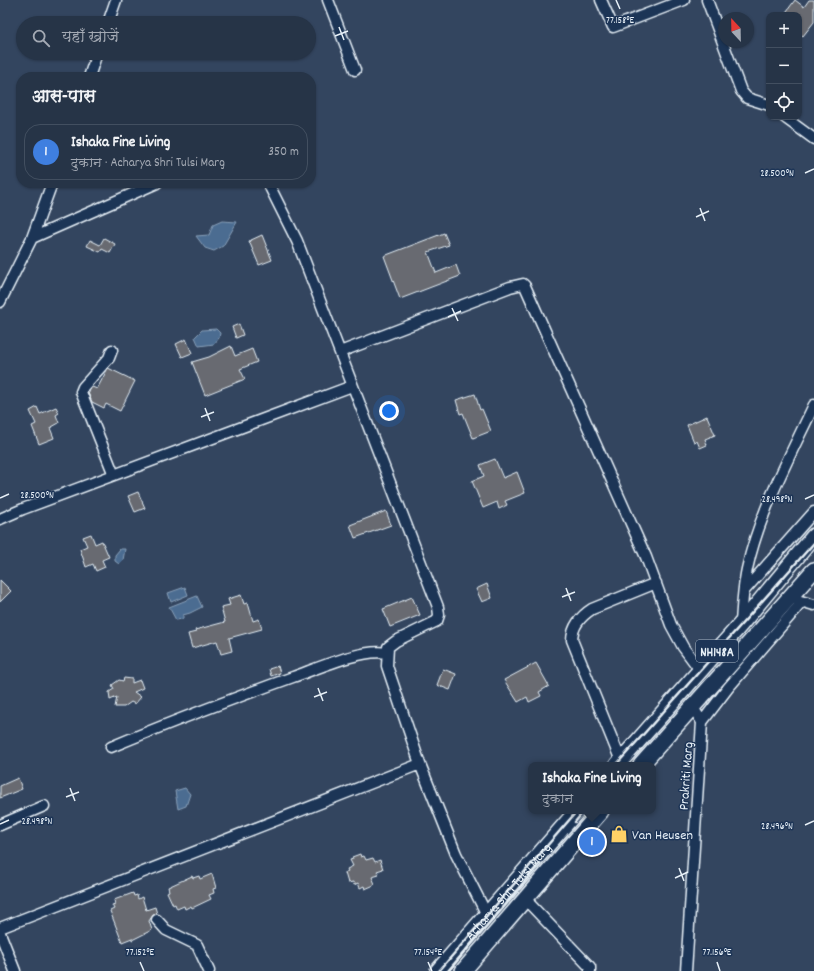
<!DOCTYPE html>
<html lang="hi">
<meta charset="utf-8">
<style>
:root{--surface:#263447;--page:#2e3c4e;--text:#f1f3f6;--muted:#a4aab4;--line:#424f60;--accent:#e69b98}
body{margin:0;font-family:Dekko,"Playpen Sans Deva",sans-serif;background:var(--page);color:var(--text)}
.controls{position:absolute;right:12px;top:12px;display:grid;overflow:hidden;border-radius:8px;box-shadow:0 1px 3px #0004}
.controls button{width:36px;height:36px;display:grid;place-items:center;padding:0;border:0;border-bottom:1px solid var(--line);background:var(--surface);color:var(--text);font:20px sans-serif}
.compass{position:absolute;left:718px;top:12px;width:36px;height:36px;border-radius:50%;background:var(--surface);box-shadow:0 1px 3px #0004;rotate:338deg}
.you{position:absolute;left:389px;top:411px;width:14px;height:14px;margin:-10px;border:3px solid #fff;border-radius:50%;background:#1a73e8;box-shadow:0 0 0 6px #1a73e833}
.badge{display:grid;place-items:center;width:26px;height:26px;border-radius:50%;background:var(--accent);color:#fff;font-size:13px;font-weight:700}
.pin{position:absolute;translate:-50% -50%;border:2px solid #fff;box-shadow:0 1px 4px #0006}
.popup{position:absolute;left:528px;top:762px;width:128px;height:52px;box-sizing:border-box;display:grid;place-content:center;border-radius:8px;background:var(--surface);filter:drop-shadow(0 1px 3px #0005);font-size:13px;white-space:nowrap;color:var(--muted)}
.popup b{font-size:15px;color:var(--text)}
.popup::after{content:'';position:absolute;left:50%;top:100%;margin-left:-8px;border:8px solid transparent;border-top-color:var(--surface)}
.list{margin:0;padding:0;list-style:none}
h2{display:flex;justify-content:space-between;align-items:center;height:52px;margin:0;padding:0 16px;font-size:17px}
h2 small{font-size:13px;font-weight:400;color:var(--muted)}
.list li{display:grid;grid-template-columns:26px 1fr auto;gap:12px;align-items:center;box-sizing:border-box;height:56px;margin:0 8px 8px;padding:0 8px;border:1px solid var(--line);border-radius:16px}
.list b{display:block;font-size:15px;white-space:nowrap}
.list p{margin:0;font-size:13px;white-space:nowrap;color:var(--muted)}
.list em{font-size:13px;font-style:normal;color:var(--muted)}
.icon{flex:none;width:22px;height:22px;fill:none;stroke:currentColor;stroke-width:2;stroke-linecap:round;stroke-linejoin:round}
.map{position:relative;flex:none;width:814px;height:971px;overflow:hidden}
.search{position:absolute;background:var(--surface);box-shadow:0 1px 3px #0004;left:16px;top:16px;width:300px;height:44px;display:flex;align-items:center;gap:10px;box-sizing:border-box;padding:0 14px;border-radius:22px;color:var(--muted);font-size:15px}
.panel{position:absolute;background:var(--surface);box-shadow:0 1px 3px #0004;left:16px;top:72px;width:300px;height:116px;border-radius:16px}
.map>svg:first-child{display:block}
.water{fill:#4b6c91;stroke:#8aa1ba}
.building{fill:#676b71;stroke:#e8f1f8}
.lines{fill:none;stroke-linecap:round;stroke-linejoin:round}
.minor-casing{stroke:#e8f1f8;stroke-width:13}
.highway-casing{stroke:#e8f1f8;stroke-width:18}
.minor{stroke:#1d3557;stroke-width:10}
.highway{stroke:#1d3557;stroke-width:15}
.rail{stroke:#e8f1f8;stroke-width:2.5}
.ticks{fill:none;stroke:#e8f1f8;stroke-width:1.5}
.labels{text-anchor:middle;stroke-width:3;stroke-linejoin:round;paint-order:stroke}
.shield{fill:#1d3557;stroke:#abb9c8;stroke-width:1}
.shield-label{font-size:13px;font-weight:bold;fill:#e8f1f8}
.street-label{font-size:14px;fill:#e8f1f8;stroke:#1d3557}
.poi-label{font-size:14px;fill:#e8f1f8;stroke:#1d3557;text-anchor:start}
.ticks-label{font-size:10px;text-anchor:middle;fill:#e8f1f8;stroke:#1d3557;stroke-width:3;stroke-linejoin:round;paint-order:stroke}
</style>
<div class="map">
<svg width="814" height="971" viewBox="0 0 814 971">
<rect width="100%" height="100%" fill="#33455f"/>
<filter id="ink" filterUnits="userSpaceOnUse"><feTurbulence type="fractalNoise" baseFrequency=".025" numOctaves="2"/><feDisplacementMap in="SourceGraphic" scale="8" xChannelSelector="R" yChannelSelector="G"/><feConvolveMatrix kernelMatrix="1 2 1 2 8 2 1 2 1" color-interpolation-filters="sRGB"/></filter>
<g filter="url(#ink)">
<path class="water" d="M222 221 237 222 223 246 214 251 205 248 196 236 209 235 213 225Z
M216 329 220 333 219 338 214 344 199 346 195 337 202 330Z
M120 549H125L123 560 119 564 115 561V555Z
M185 587 188 595 171 602 168 593Z
M197 596 202 607 190 613 183 615V619L176 620 169 607Z
M185 788 190 794 186 806 178 809 175 791Z"/>
<path class="building" d="M795 0 804 7 809 0H814V22L803 36 799 33V15H784Z
M444 233 449 245 428 252 436 273 456 265 460 276 400 299 384 256Z
M262 235 272 260 259 265 249 241Z
M104 238 115 244 110 253 102 249 100 252 87 246 90 240 100 245Z
M239 324 243 335 236 338 232 327Z
M186 339 192 353 182 357 176 344Z
M231 346 235 356 252 349 257 362 240 369 245 379 205 395 192 362 209 357Z
M108 368 135 381 120 411 106 404 104 408 92 402 88 393 92 387 97 389Z
M475 394 480 410 482 409 491 431 473 438 463 413 460 414 456 400Z
M37 407 40 414 56 407 59 413 56 415 59 423 50 428 54 438 39 444 32 426 36 424 30 411Z
M707 416 715 435 705 439 707 445 700 448 697 441 694 442 687 425Z
M495 459 503 478 517 472 525 493 505 501 507 505 499 509 497 502 483 508 472 481 484 476 480 465Z
M138 492 145 508 135 512 128 496Z
M386 511 391 525 355 538 350 525Z
M91 534 95 544 102 541 109 557 102 560 105 567 96 571 93 564 86 567 80 549 87 546 83 537Z
M0 580 11 591 0 602Z
M487 584 492 598 482 602 476 589Z
M241 595 244 604 248 603 253 621 259 619 262 629 229 638 232 651 221 654 217 641 192 648 188 634 196 632 195 630 225 622 221 607 230 605 228 599Z
M412 597 420 615 390 627 383 609Z
M536 663 549 686 539 692 541 696 529 702 527 697 518 702 504 680Z
M278 666 280 673 271 676 269 669Z
M443 669 456 674 450 690 437 685Z
M124 678 132 679V683L140 680 143 688 134 692 141 697 135 704 131 702 124 707H115L117 697 110 700 109 692 114 689 112 685 119 680 123 681Z
M18 778 22 789 0 798V786Z
M360 854 361 857 364 856 366 860 373 858 375 862 380 860 383 869 377 871 379 875 372 877 375 884 372 886 365 889 364 886 360 888 358 883 354 885 353 882 348 883 345 873 348 871 347 869 353 866 350 860 353 859 352 857Z
M212 874 216 888 213 889 214 893 209 895 211 899 192 908 191 906 185 909 184 906 177 909 175 904 173 905 167 892 169 891 168 887 192 876 193 878 199 876 200 879Z
M133 893 134 896 137 895 138 899 142 897 146 910 155 907 157 914 153 915 149 921 152 930 132 940V938L122 942 110 911 114 909 112 905 115 904 114 900Z"/>
<g class="lines">
<g class="minor-casing">
<path id="minor" d="M328 0 355 70
M601 0 613 27 684 0
M707 0 741 91 747 98 769 105
M108 23 116 0
M89 77 97 53
M784 117 814 139
M268 183 297 241 438 607 439 615 437 621 396 641 388 647 387 666 420 764 456 854 487 915
M32 238 157 183
M0 302 32 238 52 183
M112 350 109 358 83 387 81 392 114 475
M340 352 510 287 523 284 525 286 646 557 671 625 683 647 700 670
M0 519 23 509 352 386
M744 591 814 512
M797 600 814 605
M741 624C742 606 743 587 747 569 759 513 790 456 814 405
M702 722 728 688 802 602
M111 747C171 722 232 699 293 677 316 669 363 648 386 653
M621 761 572 640C572 627 581 616 592 609L656 583
M0 825 44 806
M525 899 590 967V971
M157 920 166 930 197 945 209 971
M0 928 420 764
M0 933 15 971
M686 971 702 722 692 706"/>
</g>
<g class="highway-casing">
<g id="highway">
<path d="M617 765 741 624 814 536"/>
<path d="M641 765 814 570"/>
<path id="s1" d="M438 971 577 811"/>
<path d="M463 971 601 811"/>
</g>
</g>
<use href="#minor" class="minor"/>
<use href="#highway" class="highway"/>
<path class="rail" d="M616 765 814 543
M575 822 584 811
M439 971 577 811
M448 971 540 863"/>
</g>
</g>
<path class="ticks" d="M616 0 620 9M339 27 344 40M335 36 348 31M805 173 814 169M700 208 705 221M696 217 709 211M452 308 458 321M448 317 461 311M205 408 210 421M201 417 214 412M0 498 9 494M805 499 814 495M566 588 571 601M562 597 575 592M318 688 323 701M314 697 327 692M70 788 75 801M66 797 79 792M0 824 9 820M805 825 814 821M679 868 684 881M675 878 688 872M140 962 144 971M428 962 432 971M717 962 720 971"/>
<defs>
<g id="shop-bare" transform="scale(1.38)"><path d="M-5-2.5h2.3a2.7 3.5 0 0 1 5.4 0H5L5.5 6h-11ZM-1.5-2.5h3a1.5 2.3 0 0 0-3 0Z" fill="#ffd166" stroke="#1d3557" stroke-width="2.5" paint-order="stroke"/></g>
</defs>
<g fill-rule="evenodd">
<use href="#shop-bare" x="619" y="834"/>
</g>
<g class="labels">
<rect class="shield" x="696" y="640" width="42" height="22" rx="3"/>
<g class="shield-label">
<text x="717" y="656">NH148A</text>
</g>
<g class="street-label">
<text transform="translate(685 776) rotate(-86)" y="5">Prakriti Marg</text>
<text dy="5" stroke="none"><textPath href="#s1" startOffset="106">Acharya Shri Tulsi Marg</textPath></text>
</g>
<g class="poi-label">
<text x="632" y="839">Van Heusen</text>
</g>
</g>
<g class="ticks-label">
<text x="620" y="23">77.158°E</text>
<text x="777" y="176">28.500°N</text>
<text x="37" y="498">28.500°N</text>
<text x="777" y="502">28.498°N</text>
<text x="37" y="824">28.498°N</text>
<text x="777" y="829">28.496°N</text>
<text x="140" y="955">77.152°E</text>
<text x="428" y="955">77.154°E</text>
<text x="717" y="955">77.156°E</text>
</g>
</svg>
<div class="controls">
<button>+</button>
<button>−</button>
<button><svg class="icon" aria-label="locate" viewBox="0 0 24 24"><circle cx="12" cy="12" r="6"/><path d="M12 2v4M12 18v4M2 12h4M18 12h4"/></svg></button>
</div>
<svg class="compass" viewBox="-18 -18 36 36"><path d="M0-13l5 13h-10z" fill="#e53935"/><path d="M0 13l5-13h-10z" fill="#a4aab4"/></svg>
<div class="you"></div>
<div class="pin badge" style="left:592px;top:842px;background:#3f7fe0">1</div>
<div class="popup"><b>Ishaka Fine Living</b>दुकान</div>
<div class="search"><svg class="icon" aria-label="search" viewBox="0 0 24 24"><circle cx="10" cy="10" r="6"/><path d="M15 15l6 6"/></svg>यहाँ खोजें</div>
<section class="panel">
<h2>आस-पास<small></small></h2>
<ul class="list">
<li><span class="badge" style="background:#3f7fe0">1</span><div><b>Ishaka Fine Living</b><p>दुकान · Acharya Shri Tulsi Marg</p></div><em>350 m</em></li>
</ul>
</section>
</div>
